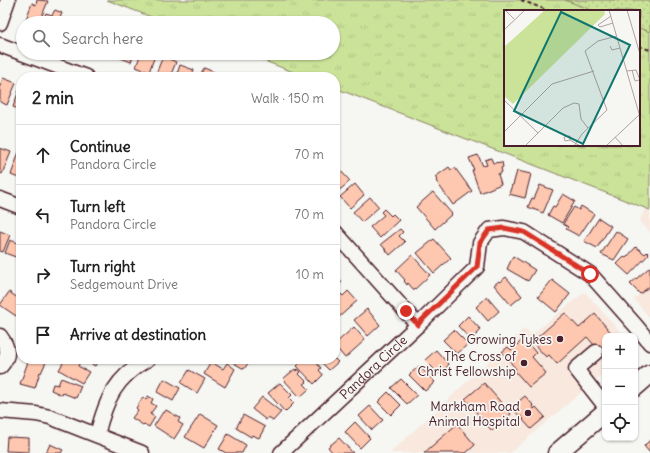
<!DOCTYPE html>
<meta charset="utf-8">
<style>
:root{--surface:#fff;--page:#f2f2f2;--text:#222;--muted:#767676;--line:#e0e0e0}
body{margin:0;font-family:Delius,sans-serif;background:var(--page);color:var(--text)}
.controls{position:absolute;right:12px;bottom:12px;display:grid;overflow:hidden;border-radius:8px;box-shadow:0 1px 3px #0004}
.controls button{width:36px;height:36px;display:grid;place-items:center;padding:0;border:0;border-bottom:1px solid var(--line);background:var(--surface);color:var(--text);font:20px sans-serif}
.stop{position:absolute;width:12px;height:12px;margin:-9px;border:3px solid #d93025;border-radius:50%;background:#fff}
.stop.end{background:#d93025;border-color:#fff;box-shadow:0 1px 4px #0008}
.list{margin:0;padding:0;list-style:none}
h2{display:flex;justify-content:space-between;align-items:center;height:52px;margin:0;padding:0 16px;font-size:17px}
h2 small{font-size:13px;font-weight:400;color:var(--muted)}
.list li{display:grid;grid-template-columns:26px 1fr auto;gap:12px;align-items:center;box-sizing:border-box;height:60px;padding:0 16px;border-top:1px solid var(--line)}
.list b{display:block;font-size:15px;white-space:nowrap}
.list p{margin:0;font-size:13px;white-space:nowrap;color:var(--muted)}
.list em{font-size:13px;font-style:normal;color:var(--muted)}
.icon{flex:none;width:22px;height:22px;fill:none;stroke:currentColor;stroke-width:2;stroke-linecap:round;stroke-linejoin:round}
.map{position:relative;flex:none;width:650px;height:453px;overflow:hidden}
.search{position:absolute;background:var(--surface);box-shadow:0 1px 3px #0004;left:16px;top:16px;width:324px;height:44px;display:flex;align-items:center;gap:10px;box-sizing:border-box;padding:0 14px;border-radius:22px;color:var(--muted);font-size:15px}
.panel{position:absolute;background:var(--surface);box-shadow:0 1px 3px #0004;left:16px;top:72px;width:324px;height:292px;border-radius:16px}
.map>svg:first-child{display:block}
.built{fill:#f8e8de}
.grass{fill:url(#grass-tufts);stroke:#8a8162;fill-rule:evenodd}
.park{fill:url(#park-dots);stroke:#8a8162}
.building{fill:#fec8b0;stroke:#4a1f2b}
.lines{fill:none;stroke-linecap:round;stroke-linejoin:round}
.minor-casing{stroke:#4a1f2b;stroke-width:17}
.major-casing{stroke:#4a1f2b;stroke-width:21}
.path{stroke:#4a1f2b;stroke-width:2;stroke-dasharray:4 3;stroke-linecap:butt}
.minor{stroke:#f6f6f2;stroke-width:14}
.major{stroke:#f6f6f2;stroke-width:18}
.route{stroke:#d93025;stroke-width:5}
.poi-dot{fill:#4a1f2b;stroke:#f6f6f2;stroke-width:1.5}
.labels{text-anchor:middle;stroke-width:3.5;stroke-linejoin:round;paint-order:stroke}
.poi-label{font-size:13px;fill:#4a1f2b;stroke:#f6f6f2;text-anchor:end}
.street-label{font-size:13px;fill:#4a1f2b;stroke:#f6f6f2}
.inset-road{fill:none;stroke:#b1a0a2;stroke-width:1}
.view{fill:#0f766e;fill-opacity:0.15;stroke:#0f766e;stroke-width:2}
.inset-edge{fill:none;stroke:#4a1f2b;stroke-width:2}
</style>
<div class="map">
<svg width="650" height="453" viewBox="0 0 650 453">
<defs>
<pattern id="grass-tufts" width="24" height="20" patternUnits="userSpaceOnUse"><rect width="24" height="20" fill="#cae399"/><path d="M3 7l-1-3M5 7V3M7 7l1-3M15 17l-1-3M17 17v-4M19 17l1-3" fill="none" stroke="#afc284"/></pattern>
<pattern id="park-dots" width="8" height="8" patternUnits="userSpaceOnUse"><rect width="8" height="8" fill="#cae399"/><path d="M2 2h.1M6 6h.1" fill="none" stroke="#afc284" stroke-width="1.8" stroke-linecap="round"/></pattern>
</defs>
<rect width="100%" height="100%" fill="#f6f6f2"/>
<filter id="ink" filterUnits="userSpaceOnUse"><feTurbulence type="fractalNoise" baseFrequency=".025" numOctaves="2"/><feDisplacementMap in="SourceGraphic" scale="8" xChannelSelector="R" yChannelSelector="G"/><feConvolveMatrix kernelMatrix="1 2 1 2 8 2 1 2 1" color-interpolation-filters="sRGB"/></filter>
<g filter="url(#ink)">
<path class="built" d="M645 208 650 210V232L640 221Z
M650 286V318L634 299Z
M585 292 624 336H605V372L510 453H390L524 329 531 335Z"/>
<path class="grass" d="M107 0H650V210L335 88V77H306L244 53H333V23H167ZM505 11H639V145H505Z"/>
<path class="park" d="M565 0H650V32L639 28V11H594Z"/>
<path class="building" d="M37 0 48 1 39 23 25 22 32 3 36 5Z
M55 10 62 13 58 23H42L46 13 52 15Z
M119 53H134L131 62 118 57Z
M141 53H156L149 72 136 67Z
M163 56 176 62 170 77H164L156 74Z
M180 65 194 70 191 77H176Z
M204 68 214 72 213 76 214 77H199Z
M3 78 16 83 7 105 0 102V86Z
M21 85V110L13 107Z
M0 148 11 152 2 174 0 173Z
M19 152 21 153V179L11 175Z
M478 155 483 166 487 165 485 160 491 158 493 163 502 162 503 167 501 168 502 172 498 174 501 184 480 193 472 170H474L469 158Z
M449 167 451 170 455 168 472 191 453 205 436 181 437 180 435 177Z
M340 170 350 181 335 194V175Z
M517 171 531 174 525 198 509 194 512 185H513Z
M355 184 364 195 350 208 340 197Z
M540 185 553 190 543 213 528 207 532 198 534 199Z
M433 192 452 214 435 229 416 207Z
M563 194 575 201 562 223 548 215 553 206 555 207Z
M370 197 379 207 362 222 353 212Z
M581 206 594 214 579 236 566 229 568 227 563 224 574 207 579 210Z
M384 209 391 216 393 214 399 220 380 238 370 227 384 215 381 212Z
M599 218 611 226 597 248 584 241Z
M400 229 403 232 399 236 405 242 390 255 381 244Z
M0 231 10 235 3 252 0 251Z
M616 231 628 239 614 260 601 254Z
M434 239 451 258 434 273 417 253Z
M10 240 21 244V243V259L5 253Z
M636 247 645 254 647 252 649 254 629 275 617 264 624 257 626 258Z
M412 255 430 275 414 290 408 283 407 285 404 281 405 280 396 270Z
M513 256 535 270 528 281 507 269Z
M650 267V286L640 294 630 284Z
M335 277 337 280 339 278 342 282 335 289Z
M506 277 522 296 511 305 494 285 499 281 500 282Z
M552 280 570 294 556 312 538 297Z
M348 291 357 301 338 318 335 315V299L341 294 343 296Z
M9 292 21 300V309L16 316 0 305Z
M487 297 499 311 488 321 476 307Z
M367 309 380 325 368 336 354 320Z
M565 313 579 328 595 314 614 336H605V357L587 337 557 364 549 355 546 357 532 342Z
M468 316 481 330 471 340 458 326Z
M354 327 365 340 345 358 335 346V344Z
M454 330 468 344 457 354 443 340Z
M524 339 536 353 532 357 546 373 529 387 514 370 516 369 502 352 508 347 511 350Z
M436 350 449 365 439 374 425 360Z
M29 359H38L46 362 41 373 40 372 35 388 20 384Z
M65 359H79L81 360 78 366 89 372 82 383 59 370Z
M82 359H99L95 366Z
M227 359H251L244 369Z
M304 359H313L321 368 319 370 323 375 314 384 297 366Z
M318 359H335L338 362 329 370Z
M211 362 223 369 227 363 235 369 225 387 204 374Z
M419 366 435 382 425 391 409 375Z
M295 369 296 371 298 369 301 372 299 374 307 382 304 384 309 389 300 397 283 379Z
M189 370 205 379 197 393 181 383Z
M61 378 81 386 76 398 63 393 62 395 51 390 53 384 58 385Z
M164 379 180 388 173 401 157 392Z
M401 379 417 395 407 404 391 388Z
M280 383 292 395 289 398 294 403 285 412 268 393Z
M484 383 511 414 492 431 465 399Z
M388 392 401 405 391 415 378 402Z
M148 396 153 399 151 403 156 406 150 414 155 417 149 427 144 424 143 425 132 418 138 410 136 408 143 397 146 400Z
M525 396 533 405 532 406 534 409 536 407 545 417 531 429 523 420 524 419 521 416 520 417 512 407Z
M262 397 281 412 273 421 268 417 266 420 252 409Z
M370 406 383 420 372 430 359 416Z
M166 410 180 418 178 422 183 425 174 439 154 426 163 412 164 413Z
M200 414 218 425 204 448 185 437Z
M243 415 265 427 259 438 252 435 251 437 236 428Z
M355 422 370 438 360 448 345 432Z
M457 424 475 445 466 453H424Z
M228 434 246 445 242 453H226L219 449Z
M7 437 29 438V452L6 451Z
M339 438 353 453H333L328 447Z
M650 440V453L644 446Z
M50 444 63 450 61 453H46Z"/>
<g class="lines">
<g class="minor-casing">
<g id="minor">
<path d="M0 23 8 0"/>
<path d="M0 45 86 77"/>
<path d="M0 199 21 207"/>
<path d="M335 232 418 325"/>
<path d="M0 336C9 348 10 356 0 367"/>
<path d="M596 352 576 369 605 406"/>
<path d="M0 411 36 414 50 417 142 453"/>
<path d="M97 435C106 399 115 378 148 359"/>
<path id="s1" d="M281 453 418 325 477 267 480 243 489 230 504 228 524 232 590 274 636 326 650 343"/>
</g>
</g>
<g class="major-casing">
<path id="major" d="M635 387 650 374
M557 453 605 412"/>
</g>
<path class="path" d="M521 0 549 11
M639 46 650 50"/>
<use href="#minor" class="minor"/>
<use href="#major" class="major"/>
</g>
</g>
<g class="lines" filter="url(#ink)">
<path class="route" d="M406 311 418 325 420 322 477 267 480 243 489 230 504 228 524 232 590 274"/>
</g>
<g class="poi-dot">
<circle cx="560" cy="339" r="4"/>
<circle cx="524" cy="363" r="4"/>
<circle cx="528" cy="413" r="4"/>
</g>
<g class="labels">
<g class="poi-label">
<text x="552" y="344">Growing Tykes</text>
<text x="516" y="361">The Cross of<tspan x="516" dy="15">Christ Fellowship</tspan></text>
<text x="520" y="411">Markham Road<tspan x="520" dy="15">Animal Hospital</tspan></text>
</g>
<g class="street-label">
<text dy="5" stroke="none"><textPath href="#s1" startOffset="126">Pandora Circle</textPath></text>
</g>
</g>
<g transform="translate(504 10)">
<rect width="136" height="136" fill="#f6f6f2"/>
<path d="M41 0H100L101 4 9 94 0 86V37Z" fill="#cae399"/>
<path d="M55 0H66L41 24 36 19ZM24 28 30 34 0 64V51Z" fill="#cae399"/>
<path class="inset-road" d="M1 0 10 9M105 0 136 107M123 0 136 44M107 6 94 15 96 17 109 13M0 20 21 0M106 36 108 40 116 38M128 60 131 71 135 70M123 61 132 60 136 70M0 90 34 123M0 122 48 74 90 61M111 127 119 136M66 130 61 131 60 127 66 126V130L76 136M21 136 59 98 70 93 75 94 77 109 84 118M70 136 78 124 103 100 81 41 94 31 113 26M102 136 135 105"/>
<path class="view" d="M57 2 126 35 79 134 10 101Z"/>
<rect width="136" height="136" class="inset-edge"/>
</g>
</svg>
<div class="controls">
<button>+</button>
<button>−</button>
<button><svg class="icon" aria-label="locate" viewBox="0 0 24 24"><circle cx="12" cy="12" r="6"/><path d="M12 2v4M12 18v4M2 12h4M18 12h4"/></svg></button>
</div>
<div class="stop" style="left:590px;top:274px"></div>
<div class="stop end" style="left:406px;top:311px"></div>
<div class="search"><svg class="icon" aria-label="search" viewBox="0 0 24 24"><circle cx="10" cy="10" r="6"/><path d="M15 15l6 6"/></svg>Search here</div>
<section class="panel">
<h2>2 min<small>Walk · 150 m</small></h2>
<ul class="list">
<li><svg class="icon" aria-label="ahead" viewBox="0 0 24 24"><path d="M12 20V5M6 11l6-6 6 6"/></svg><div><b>Continue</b><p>Pandora Circle</p></div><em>70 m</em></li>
<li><svg class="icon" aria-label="left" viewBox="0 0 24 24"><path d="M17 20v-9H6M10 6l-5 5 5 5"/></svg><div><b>Turn left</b><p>Pandora Circle</p></div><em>70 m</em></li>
<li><svg class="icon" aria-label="right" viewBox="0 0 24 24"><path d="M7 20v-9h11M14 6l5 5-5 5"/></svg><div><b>Turn right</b><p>Sedgemount Drive</p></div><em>10 m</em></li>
<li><svg class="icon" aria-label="arrive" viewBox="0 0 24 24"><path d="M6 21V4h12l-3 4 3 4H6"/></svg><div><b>Arrive at destination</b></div></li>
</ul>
</section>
</div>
